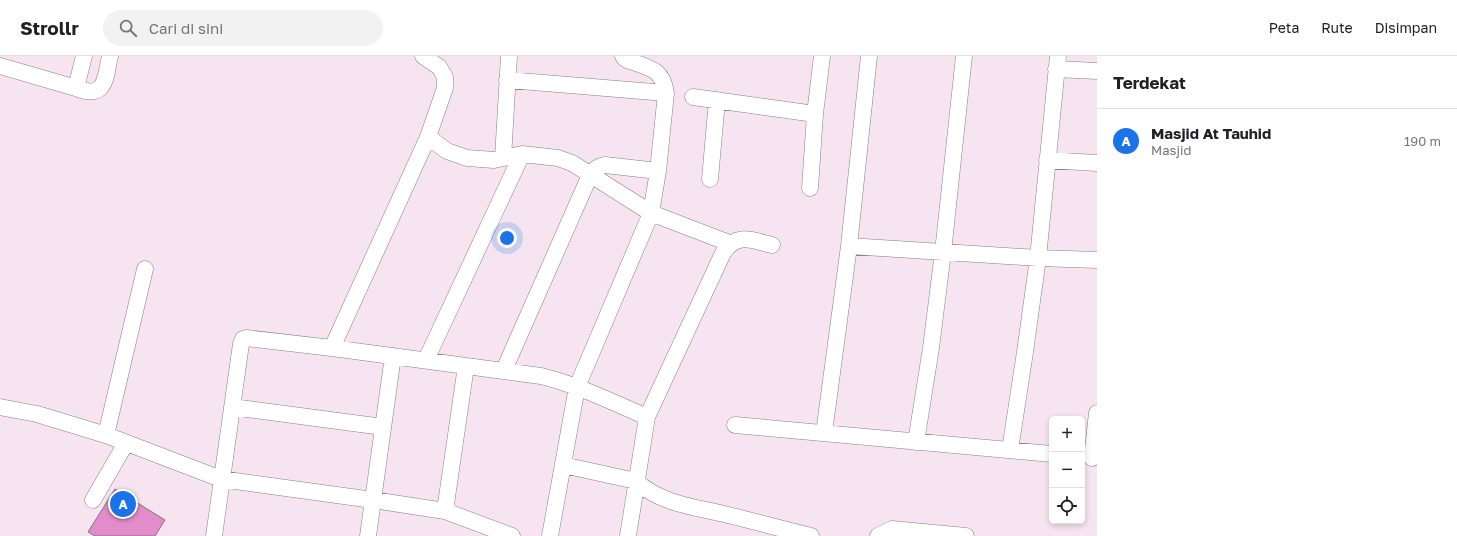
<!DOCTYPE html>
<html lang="id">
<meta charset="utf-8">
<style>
:root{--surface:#fff;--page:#f2f2f2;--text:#202124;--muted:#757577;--line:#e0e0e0;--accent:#1a73e8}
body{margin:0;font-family:"Golos Text",sans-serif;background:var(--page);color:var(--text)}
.controls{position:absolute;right:12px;bottom:12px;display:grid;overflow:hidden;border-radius:6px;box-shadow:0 2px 6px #0003}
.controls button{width:36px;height:36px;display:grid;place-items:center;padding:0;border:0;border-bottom:1px solid var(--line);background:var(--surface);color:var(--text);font:20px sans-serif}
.you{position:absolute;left:507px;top:182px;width:14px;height:14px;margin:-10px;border:3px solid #fff;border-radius:50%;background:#1a73e8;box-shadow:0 0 0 6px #1a73e833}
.badge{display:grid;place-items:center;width:26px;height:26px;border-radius:50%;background:var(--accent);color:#fff;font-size:13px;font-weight:700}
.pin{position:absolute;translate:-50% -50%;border:2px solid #fff;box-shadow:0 1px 4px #0006}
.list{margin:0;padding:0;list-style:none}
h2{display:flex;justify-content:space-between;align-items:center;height:52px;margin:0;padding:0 16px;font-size:17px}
h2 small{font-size:13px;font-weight:400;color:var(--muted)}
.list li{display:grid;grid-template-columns:26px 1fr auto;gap:12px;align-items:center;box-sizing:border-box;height:64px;padding:0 16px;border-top:1px solid var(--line)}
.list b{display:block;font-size:15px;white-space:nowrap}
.list p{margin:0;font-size:13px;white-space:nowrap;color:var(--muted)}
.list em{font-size:13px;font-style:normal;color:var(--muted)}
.icon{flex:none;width:22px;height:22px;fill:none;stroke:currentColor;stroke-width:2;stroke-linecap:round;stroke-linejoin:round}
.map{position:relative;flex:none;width:1097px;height:480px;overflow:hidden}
header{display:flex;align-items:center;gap:24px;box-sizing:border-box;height:56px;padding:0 20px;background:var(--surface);border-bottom:1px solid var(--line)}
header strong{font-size:19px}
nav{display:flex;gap:22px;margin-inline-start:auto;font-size:14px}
.search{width:280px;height:36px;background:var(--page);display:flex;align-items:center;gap:10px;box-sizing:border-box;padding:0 14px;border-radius:22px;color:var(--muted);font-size:15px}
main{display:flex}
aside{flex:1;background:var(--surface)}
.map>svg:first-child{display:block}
.building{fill:#e28cca;stroke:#857580}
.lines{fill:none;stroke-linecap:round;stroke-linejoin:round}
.minor-casing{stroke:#8d7d88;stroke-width:17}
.minor{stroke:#fff;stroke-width:16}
</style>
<header>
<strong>Strollr</strong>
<div class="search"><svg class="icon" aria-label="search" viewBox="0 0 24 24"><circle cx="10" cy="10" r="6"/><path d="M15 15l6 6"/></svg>Cari di sini</div>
<nav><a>Peta</a><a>Rute</a><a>Disimpan</a></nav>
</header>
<main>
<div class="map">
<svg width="1097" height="480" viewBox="0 0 1097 480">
<rect width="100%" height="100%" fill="#f6e4f0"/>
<path class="building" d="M115 433 165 464 155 480H95L88 476Z"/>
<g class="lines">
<g class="minor-casing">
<path id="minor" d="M869 0 849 190 1038 202 1097 204
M0 10 76 32C106 44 105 23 110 0
M1056 13 1097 15
M507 24 666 37
M76 32 84 0
M693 41 815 58
M428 81 447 95 467 102 494 104 522 98 558 102 572 107 651 157 729 187
M503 102 509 0
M1047 104 1097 107
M710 123 717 44
M810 132 815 58 822 0
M332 292 428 81 445 32V21L439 11 423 0
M426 304 522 98
M504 314 590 119C595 113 598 110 605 109L658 115
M0 351 37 358 106 379 221 423 373 444 445 455 512 480
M232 351 383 371
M735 369 1052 398
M824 377 849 190
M106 379 145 213
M916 386 931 292 943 196 964 0
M1010 394 1025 296 1038 202 1058 0
M1092 402 1097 357
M563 409 636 425C659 447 694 451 724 458 753 465 782 473 811 480
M93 444 126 387
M445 455 466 310
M214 480 241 288 243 283 246 282 332 292 541 320C578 329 612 346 647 361
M368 480 393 300
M550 480 577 331 651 157 658 115 666 37C663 15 653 13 633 6 629 5 625 4 623 0
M628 480 647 361 723 197C737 176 751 184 772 189
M878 480 892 473 966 480"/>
</g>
<use href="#minor" class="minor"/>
</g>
</svg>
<div class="controls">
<button>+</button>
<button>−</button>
<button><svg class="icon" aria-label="locate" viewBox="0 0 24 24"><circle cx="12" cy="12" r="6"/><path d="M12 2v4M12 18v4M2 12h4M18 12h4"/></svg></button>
</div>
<div class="you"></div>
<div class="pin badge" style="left:123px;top:448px">A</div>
</div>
<aside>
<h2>Terdekat<small></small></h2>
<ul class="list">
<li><span class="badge">A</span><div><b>Masjid At Tauhid</b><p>Masjid</p></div><em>190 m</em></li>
</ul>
</aside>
</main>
